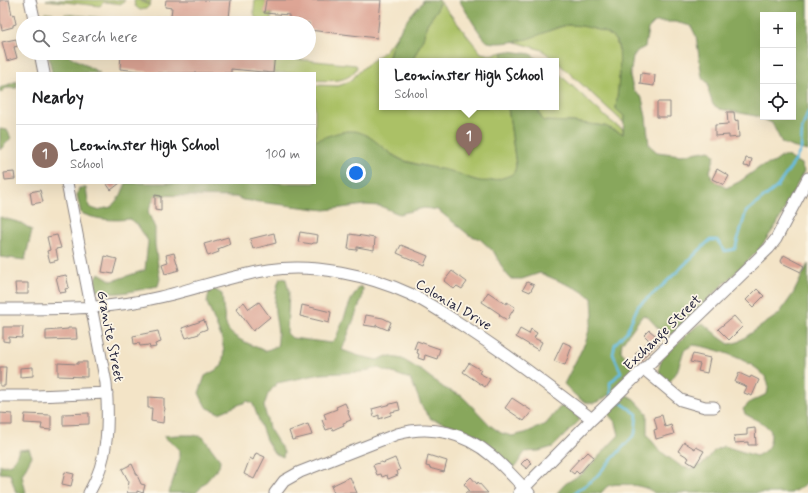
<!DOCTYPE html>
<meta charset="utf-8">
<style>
:root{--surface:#fff;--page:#f2f2f2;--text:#202124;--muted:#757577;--line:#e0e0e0;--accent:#111827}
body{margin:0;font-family:Mynerve,sans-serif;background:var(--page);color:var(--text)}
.controls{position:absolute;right:12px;top:12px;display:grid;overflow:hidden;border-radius:0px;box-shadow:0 4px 16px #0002}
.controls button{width:36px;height:36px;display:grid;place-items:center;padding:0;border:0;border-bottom:1px solid var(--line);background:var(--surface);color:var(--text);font:20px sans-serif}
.you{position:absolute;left:356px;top:173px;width:14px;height:14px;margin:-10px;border:3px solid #fff;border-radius:50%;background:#1a73e8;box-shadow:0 0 0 6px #1a73e833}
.badge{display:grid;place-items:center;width:26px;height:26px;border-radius:50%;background:var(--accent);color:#fff;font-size:13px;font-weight:700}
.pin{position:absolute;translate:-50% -33px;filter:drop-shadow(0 1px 2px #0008)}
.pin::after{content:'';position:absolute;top:21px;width:14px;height:12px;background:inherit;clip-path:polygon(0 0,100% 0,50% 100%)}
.popup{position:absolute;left:379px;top:58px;width:180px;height:52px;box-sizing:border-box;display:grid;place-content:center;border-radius:0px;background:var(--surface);filter:drop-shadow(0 1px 3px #0005);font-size:13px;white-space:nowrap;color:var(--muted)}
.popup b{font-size:15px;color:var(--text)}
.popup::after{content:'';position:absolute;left:50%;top:100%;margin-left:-8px;border:8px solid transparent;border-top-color:var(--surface)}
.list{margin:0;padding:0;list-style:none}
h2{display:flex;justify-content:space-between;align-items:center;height:52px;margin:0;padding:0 16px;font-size:17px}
h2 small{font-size:13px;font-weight:400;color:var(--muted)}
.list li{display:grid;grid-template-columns:26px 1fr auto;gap:12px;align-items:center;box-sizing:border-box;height:60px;padding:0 16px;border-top:1px solid var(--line)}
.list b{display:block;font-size:15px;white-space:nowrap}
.list p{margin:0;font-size:13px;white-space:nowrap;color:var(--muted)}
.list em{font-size:13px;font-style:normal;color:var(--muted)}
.icon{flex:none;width:22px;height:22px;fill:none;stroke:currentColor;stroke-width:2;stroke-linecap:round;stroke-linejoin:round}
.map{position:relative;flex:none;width:808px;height:493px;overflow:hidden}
.search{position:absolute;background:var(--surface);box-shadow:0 4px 16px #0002;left:16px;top:16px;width:300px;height:44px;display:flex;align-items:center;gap:10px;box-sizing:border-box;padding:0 14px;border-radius:22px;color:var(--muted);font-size:15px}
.panel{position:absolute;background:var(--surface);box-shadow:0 4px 16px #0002;left:16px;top:72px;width:300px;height:112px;border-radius:0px}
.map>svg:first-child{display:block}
.green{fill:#abc166;stroke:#667250}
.forest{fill:#88a75b;stroke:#55644b;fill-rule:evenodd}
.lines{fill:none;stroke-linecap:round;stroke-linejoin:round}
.stream{stroke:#66bde3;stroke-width:2.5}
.building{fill:#dda595}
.minor-casing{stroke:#8a8381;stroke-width:13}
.minor{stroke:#fff;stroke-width:11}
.labels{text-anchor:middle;stroke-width:3.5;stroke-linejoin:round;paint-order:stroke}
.street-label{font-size:14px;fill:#22223b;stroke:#fcf5e5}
</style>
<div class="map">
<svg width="808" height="493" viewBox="0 0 808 493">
<rect width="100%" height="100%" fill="#fcf5e5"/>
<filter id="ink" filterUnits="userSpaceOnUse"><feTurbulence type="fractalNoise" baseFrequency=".025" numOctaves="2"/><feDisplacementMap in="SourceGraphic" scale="8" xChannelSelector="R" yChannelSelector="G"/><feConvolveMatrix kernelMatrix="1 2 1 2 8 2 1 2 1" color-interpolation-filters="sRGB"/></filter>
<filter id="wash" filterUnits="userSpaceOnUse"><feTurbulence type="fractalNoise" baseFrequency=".012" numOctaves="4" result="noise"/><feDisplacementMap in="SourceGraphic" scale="16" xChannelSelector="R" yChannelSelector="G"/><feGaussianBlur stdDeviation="0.9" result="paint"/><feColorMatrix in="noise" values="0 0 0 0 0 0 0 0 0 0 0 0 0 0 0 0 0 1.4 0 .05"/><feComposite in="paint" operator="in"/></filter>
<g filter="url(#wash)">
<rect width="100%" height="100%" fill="#f3e4c7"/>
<path class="green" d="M46 0H125L122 4 104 2 100 6Z
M134 0H151L150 4 141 0V2L150 5 146 9 140 10 135 6Z
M255 0H266L265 13 272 14 270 23H260C252 17 254 9 255 0Z
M439 0 481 53 490 55 503 52 502 61H412L423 39 427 24 437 10Z
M45 12 53 13 55 21 49 23H42L41 18Z
M65 14 103 18 102 23H64L63 17Z
M105 18 142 22 157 20 158 19H161V20H164L165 18 171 19 170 23H135L105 20Z
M567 25C581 25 611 28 617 44 624 60 617 91 616 109L624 115V123L556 61 542 50 513 41C532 38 549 30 567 25Z
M403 27C397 37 388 49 389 61H382V107H508L516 165 515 172 513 175 490 182H483L402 160 388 152 367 135 347 131 315 141V85L338 86 344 84 351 80 364 67 385 51Z
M274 57 356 65 357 67C350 83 330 81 315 80V73H273Z
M556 71 607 118 616 125 623 129V135L605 126 573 122 543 121 539 113 540 107H556Z"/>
<path class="forest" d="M423 0H439L437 10 427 24 423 39 412 61H389C388 46 406 20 415 10 419 6 422 5 423 0Z
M459 0H808V151L792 147 782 143 772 123 756 116 720 109 713 105 709 93 708 83 702 78 696 36 691 26 675 22H655L648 29 645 47 637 51 633 57 630 77 634 91 642 98 646 117 649 145 657 152 681 155 710 150 715 156 710 171 712 179 726 188 739 182 760 167 775 162 783 156H787L801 164 804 171 777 224 758 251 671 335 663 334 648 317 643 315 622 343 621 351 630 362 637 366 635 371C625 379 602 406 589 403 579 401 571 391 564 384L586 341 593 315 592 298 578 289 540 273 522 279H511L504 271 494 252 480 239 469 235 438 210 424 208 399 214 380 206 365 205 325 210 243 200 236 197 155 195 148 212 155 228V245L160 279 158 286C140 289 110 299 95 289V280L99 273 112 281 145 270 148 241 137 224 130 219C113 221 97 220 81 213L77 195 79 188H86L89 207 97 210 111 207 121 195 126 183H315V141C328 136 345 128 359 132 376 137 386 154 402 160 418 166 434 167 450 171 474 178 476 186 502 178 511 175 515 175 516 165L508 107H540L539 113 543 121 573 122 605 126 623 134 624 116 616 109C617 94 623 55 617 43 613 35 605 32 598 30 588 27 578 25 568 25 555 27 543 34 530 38 521 41 498 45 488 42 481 38 465 9 459 0ZM763 15H793V117H763Z
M509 51 531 54 539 61H502L503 52Z
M48 53H64L100 73H52Z
M17 81V88H6L0 93V88Z
M0 129 7 130 11 138 0 150Z
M0 217 21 223 32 230 25 260 0 257Z
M808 264V483L791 493H654C647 485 617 482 608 486 606 487 603 491 601 493H557L565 484 584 472 619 435 616 423 608 414 611 407 627 395 634 399 647 413V435L660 451 682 467 693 469 704 463 715 450 724 446 756 456C769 450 771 445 771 431L764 424 745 414 743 409 750 402 767 394C768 390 769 385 768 382 761 362 712 347 693 345L684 350 677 372 668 384C660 378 657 371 661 362 663 355 691 331 698 325L703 323 719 337 729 344 738 342 779 314 793 294Z
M280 278 286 279 289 292 287 333 292 338 331 343 336 338 351 300 360 286 363 288 362 298 342 350 359 356 377 360 387 356 402 359 422 371 444 388 462 396 491 426 501 433 512 436 525 433 546 424 559 408 566 405 577 415 580 420 553 447 539 451 525 452 515 467 506 465 490 444 465 429 431 419 422 407 415 389 410 379 378 368 361 372 321 374 277 383 268 394 264 406 269 428 284 452 283 457 274 453 266 440 253 404 248 401 219 413 206 407 199 393 205 376 216 370 222 366 224 352 222 339 207 303 209 292 214 289 222 294C223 302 224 325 229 331 238 341 253 345 265 351L277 346C280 334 276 323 275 312 274 301 276 288 280 278Z
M178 435H193L203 437 220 460 219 467 196 493H169L179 461V449L163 436Z
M29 449 32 456 22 475 26 493H16L10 474 0 473V465C14 467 14 461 19 450Z"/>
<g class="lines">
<path class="stream" d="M611 396 610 383 621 372 613 354 615 344 627 331 638 306 660 288 710 240H717L725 251 735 249 746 212 777 187 795 161 801 149 802 129 808 112
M574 493 594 479 635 434 637 414 617 400"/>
</g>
<g id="blocks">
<path class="building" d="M0 0H9L12 15 14 14 16 24 13 25V27L2 30 0 20Z
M166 0H231L229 18H226L225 23H170L172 8 165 7Z
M266 0H381L377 38 309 30V23H289V15L264 13Z
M16 39 18 46 14 47 17 58 7 61 2 42Z
M121 53H275L273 73 231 69V73H158L120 69Z
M641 73 655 75 654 86 640 84Z
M657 102H670V117H657Z
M727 112H734L735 121 738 120 739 137 729 138V135L715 136V125L728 124Z
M746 158 752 159 750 167 744 166Z
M717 169 729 176 724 185 712 179Z
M14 172 15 179 5 180 4 173Z
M106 183H120L111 190Z
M40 190 43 202 32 204 30 192Z
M155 195 161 196V211L155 210Z
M300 232 318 235 317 243H313L312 244 298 242Z
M274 233 276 243 253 249 250 239Z
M350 234 375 238 374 250 357 247V250L348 249Z
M57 235 61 248 56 249 58 260 50 262 47 251 50 250 47 237Z
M228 237 230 244 218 249 219 252 208 256 204 244Z
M401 245 428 256 424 265 397 253Z
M174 253 179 270 165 274 162 264 168 262 166 255Z
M784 255 805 266 801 272 782 263 781 261Z
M105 256 117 259 113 274 102 272Z
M452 271 467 282 462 289 457 286 454 289 444 281Z
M66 275 69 288 65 289 66 292 60 293 56 277Z
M527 282 534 285 530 292 523 289Z
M15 283H28V294H16Z
M757 289 764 296 753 307 746 300Z
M488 292 506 304 507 302 515 307 507 320 499 315 500 314 482 302Z
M244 302 249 309 259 302 270 317 253 331 236 308Z
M302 305 331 312 329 323 300 316Z
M366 315 383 318 391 322 388 330 376 325V327L364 325Z
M734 316 743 326 729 340 718 329Z
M204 320 207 329 199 332V334L186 338 182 328Z
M3 327H23L22 338 9 337V342L3 341Z
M68 328H76L77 339 46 340V331L68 329Z
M520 329 529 334 531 329 537 333 534 338 542 342 538 350 516 337Z
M649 330 661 340 641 360 635 354 649 340 644 335Z
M158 331 161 342 155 344 156 347 150 348 149 345 140 346 139 343 134 344 133 336Z
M417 341 440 349 437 359 425 355 424 360 418 358 419 354 417 353 418 350 414 349Z
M563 342 572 346 565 365 554 361Z
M693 354 710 358 707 373 698 371 700 364 690 362Z
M78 362H87V377L58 376V363L78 364Z
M469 363 481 370 479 373 490 379 485 387 463 372Z
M0 367H6L5 386H0Z
M33 367V376L20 377V368Z
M739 373 750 378 751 376 759 380 752 396 744 393 747 387 735 382Z
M148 397 164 398V406L165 409 164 412 163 423 151 421 152 408H148Z
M512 398 532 411 524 421 505 408Z
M398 402 400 410 391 412V415L379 419V415L374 417 372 409Z
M345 403 349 412 348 413 351 420 343 423 344 425 337 428 333 430 332 428 326 430 322 420 326 419 324 414 337 409 336 407Z
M0 413 12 414V425H0Z
M89 413V424L63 425V414Z
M25 414 51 415V430L41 429 42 424 24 423Z
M662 415 665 427 671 425 674 434 656 439 654 430 657 429 654 417Z
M308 424 312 435 292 440 289 431Z
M755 428 756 445H748V442L735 443 734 436 747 435V429Z
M684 442 695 449 696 447 704 451 695 466 687 461 689 458 678 451Z
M588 452 594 457 579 474 576 471 574 474 569 470 582 456 583 457Z
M256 453 265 457 254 479 244 474 250 458 253 460Z
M428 455 447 461 444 472 429 468 430 467 426 466Z
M395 458 400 470 397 471 398 475 388 479 387 475 382 477 381 474 377 475 373 465 382 462 383 463Z
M527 458 532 463 527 469 521 464Z
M132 464 141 484 145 485 143 493 137 491V493H127L129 482 122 469Z
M65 472 74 474 71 486 62 484Z
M350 477 357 493H334L331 486Z
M471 477 477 484 478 482 488 493H465L469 490 464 484Z"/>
</g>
</g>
<g filter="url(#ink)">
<use href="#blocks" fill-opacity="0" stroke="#8a8381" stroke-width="1"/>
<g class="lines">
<g class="minor-casing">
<path id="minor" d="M30 0 35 23
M40 53 44 73
M67 183 106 383C109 422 109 459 89 493
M0 309C53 309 108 310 160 297 195 289 233 275 269 270 313 263 369 275 410 294 425 301 440 311 454 320 502 350 547 385 592 419
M645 370 681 400 705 407H714
M0 396H37L107 393
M275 493 284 481 300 472 397 434C431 424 465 433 492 456 505 467 517 481 529 493
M519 493 592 419 769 248 776 239 808 178"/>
</g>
<use href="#minor" class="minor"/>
</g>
</g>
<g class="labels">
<g class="street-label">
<text transform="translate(454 304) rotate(31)" y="5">Colonial Drive</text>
<text transform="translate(662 332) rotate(-44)" y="5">Exchange Street</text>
<text transform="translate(111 336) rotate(79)" y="5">Granite Street</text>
</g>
</g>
</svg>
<div class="controls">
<button>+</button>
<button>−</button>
<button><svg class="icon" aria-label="locate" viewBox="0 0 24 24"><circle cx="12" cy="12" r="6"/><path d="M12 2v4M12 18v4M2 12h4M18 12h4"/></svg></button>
</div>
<div class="you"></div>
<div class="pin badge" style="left:469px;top:156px;background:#8d6e63">1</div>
<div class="popup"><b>Leominster High School</b>School</div>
<div class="search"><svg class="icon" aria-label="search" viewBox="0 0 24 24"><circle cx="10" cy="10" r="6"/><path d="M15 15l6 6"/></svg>Search here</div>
<section class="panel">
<h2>Nearby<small></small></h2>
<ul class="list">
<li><span class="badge" style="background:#8d6e63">1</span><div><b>Leominster High School</b><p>School</p></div><em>100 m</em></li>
</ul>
</section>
</div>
